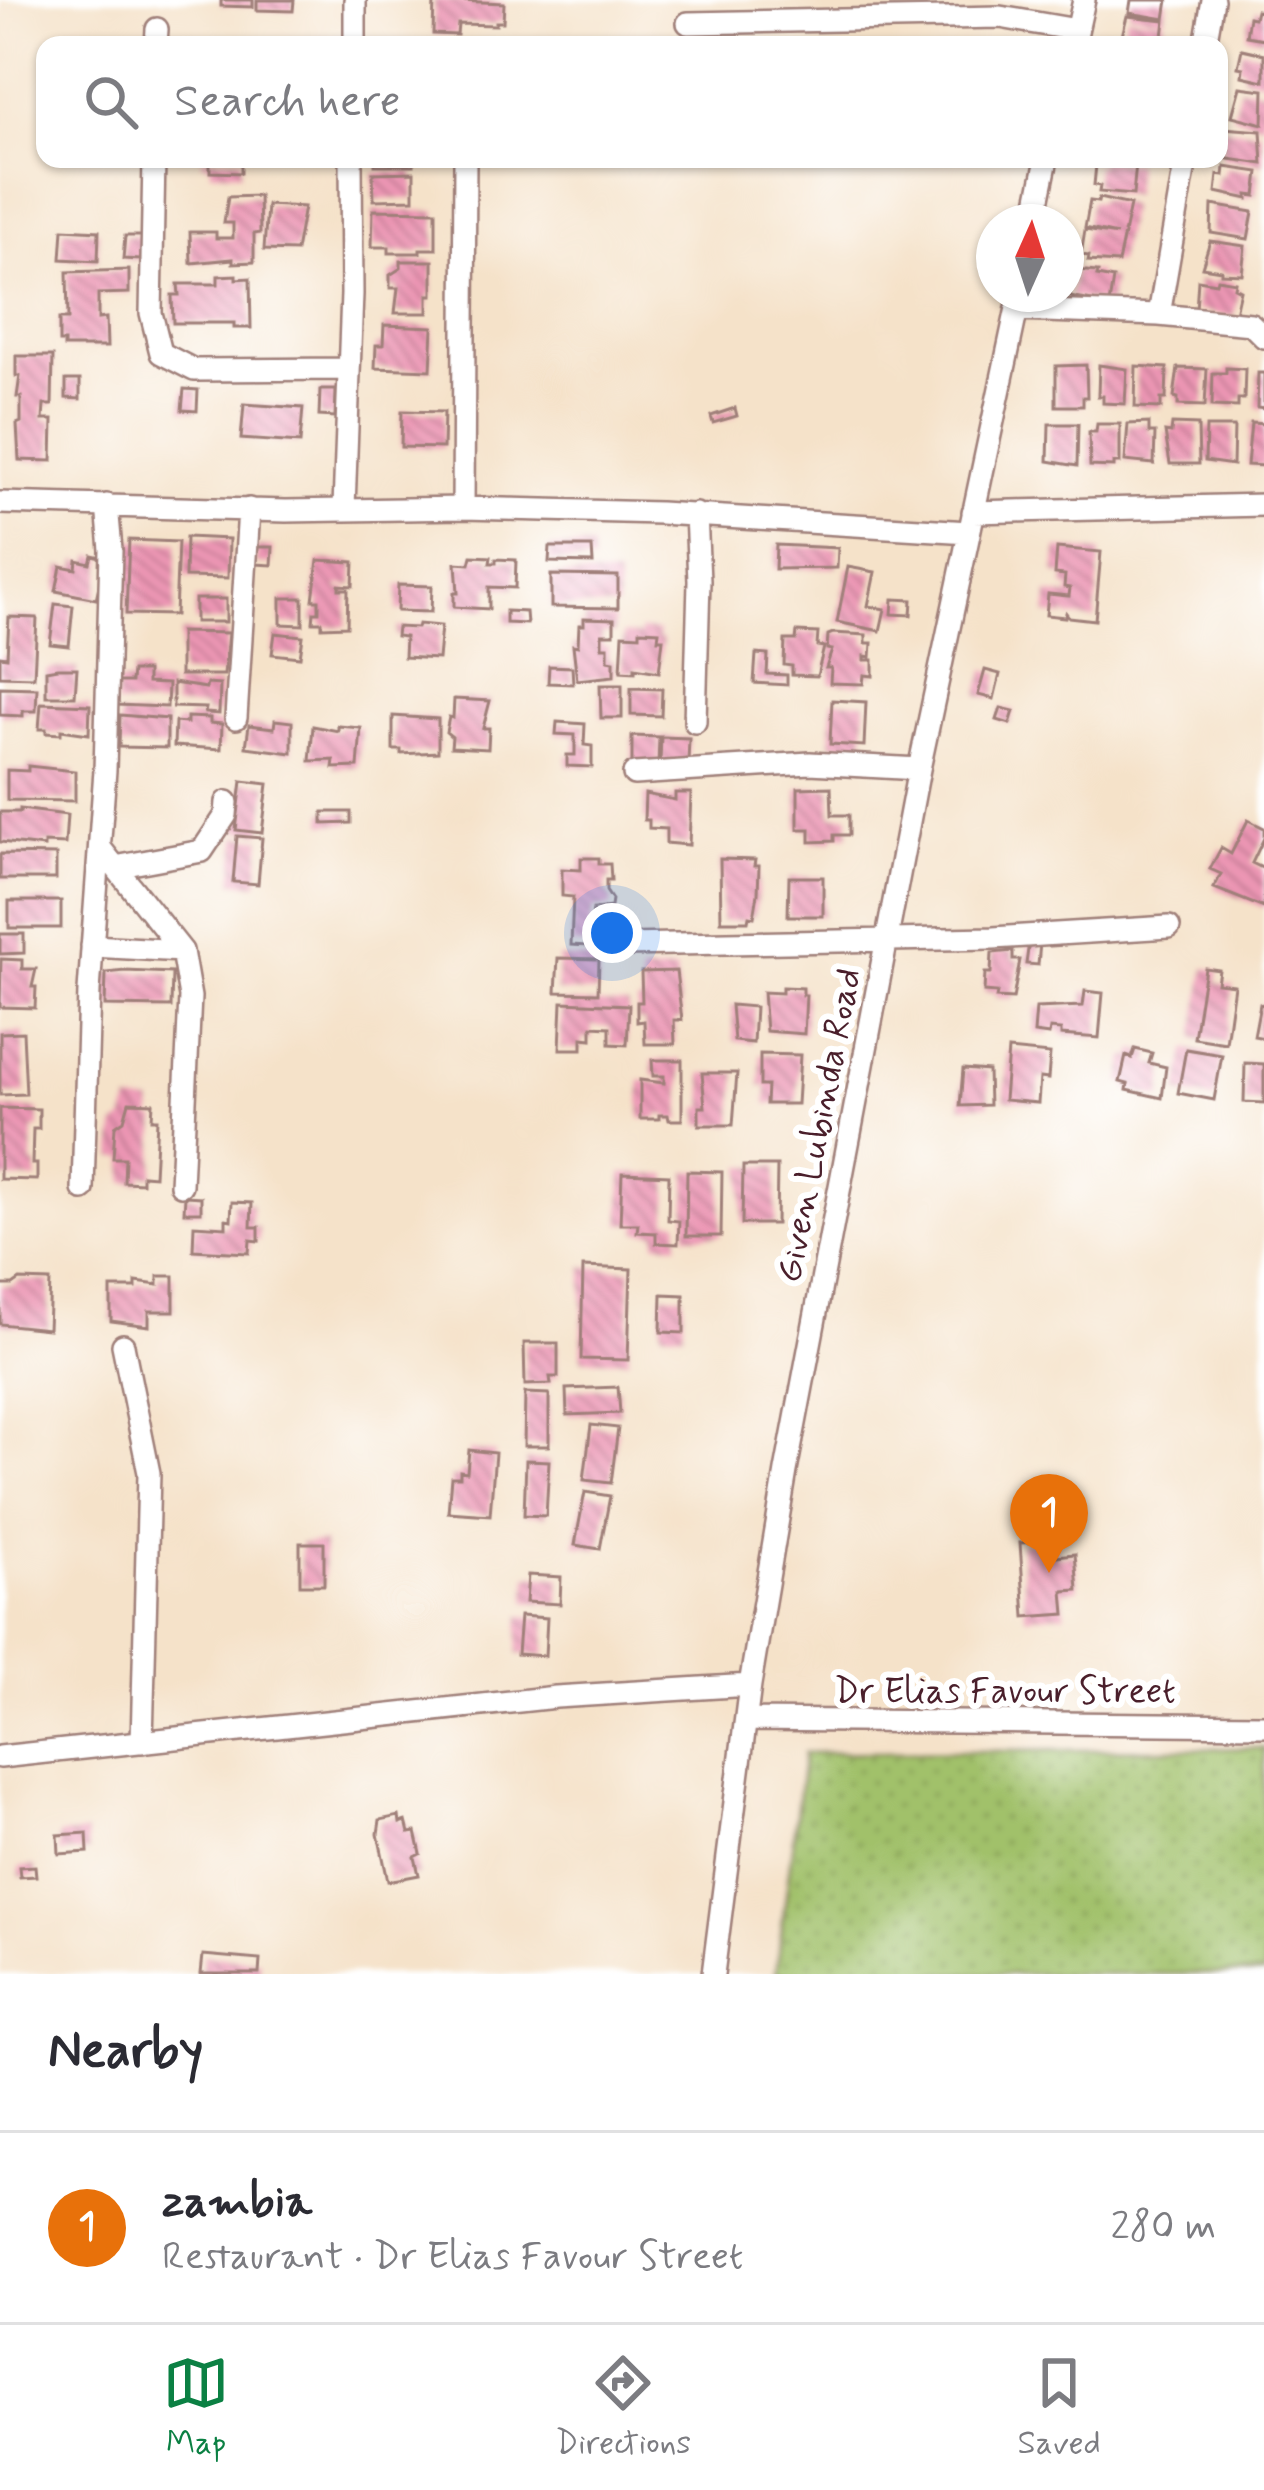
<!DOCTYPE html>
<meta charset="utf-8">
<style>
:root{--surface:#fff;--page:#f7f7f7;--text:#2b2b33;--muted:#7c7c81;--line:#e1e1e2;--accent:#0b8043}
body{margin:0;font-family:Mynerve,sans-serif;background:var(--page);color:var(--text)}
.compass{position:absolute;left:976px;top:204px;width:108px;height:108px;border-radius:50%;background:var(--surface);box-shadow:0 3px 9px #0004;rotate:3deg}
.you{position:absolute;left:612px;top:933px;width:42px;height:42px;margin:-30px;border:9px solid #fff;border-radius:50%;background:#1a73e8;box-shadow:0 0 0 18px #1a73e833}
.badge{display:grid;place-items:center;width:78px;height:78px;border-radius:50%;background:var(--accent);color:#fff;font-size:39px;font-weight:700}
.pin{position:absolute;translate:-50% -99px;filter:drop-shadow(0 3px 6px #0008)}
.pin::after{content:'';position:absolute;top:63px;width:42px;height:36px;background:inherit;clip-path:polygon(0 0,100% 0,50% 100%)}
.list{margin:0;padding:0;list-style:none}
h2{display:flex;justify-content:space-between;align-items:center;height:156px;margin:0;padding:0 48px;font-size:51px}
h2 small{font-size:39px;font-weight:400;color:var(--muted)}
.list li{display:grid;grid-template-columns:78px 1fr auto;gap:36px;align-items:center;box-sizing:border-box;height:192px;padding:0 48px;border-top:3px solid var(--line)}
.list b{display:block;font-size:45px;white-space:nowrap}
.list p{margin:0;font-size:39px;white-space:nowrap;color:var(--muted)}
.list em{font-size:39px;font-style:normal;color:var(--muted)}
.icon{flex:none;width:66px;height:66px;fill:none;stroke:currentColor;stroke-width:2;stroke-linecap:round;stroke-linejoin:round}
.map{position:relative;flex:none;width:1264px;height:1974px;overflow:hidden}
.search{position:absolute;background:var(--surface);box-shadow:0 3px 9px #0004;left:36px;right:36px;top:36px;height:132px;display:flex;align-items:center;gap:30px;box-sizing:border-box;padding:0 42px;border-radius:24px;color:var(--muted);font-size:45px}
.sheet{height:348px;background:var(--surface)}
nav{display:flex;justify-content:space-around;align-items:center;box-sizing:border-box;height:168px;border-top:3px solid var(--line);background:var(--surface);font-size:33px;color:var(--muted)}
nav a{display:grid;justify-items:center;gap:6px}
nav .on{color:var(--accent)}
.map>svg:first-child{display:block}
.grass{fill:url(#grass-dots);stroke:#76704a;stroke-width:3}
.building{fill:url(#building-back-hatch)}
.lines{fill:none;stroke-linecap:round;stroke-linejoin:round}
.minor-casing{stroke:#a0807a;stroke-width:26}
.minor{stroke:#fff;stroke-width:21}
.labels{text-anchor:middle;stroke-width:12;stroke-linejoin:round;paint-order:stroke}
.street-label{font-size:36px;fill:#4a1f2b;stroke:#fff}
</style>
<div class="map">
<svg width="1264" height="1974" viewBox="0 0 1264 1974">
<defs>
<pattern id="grass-dots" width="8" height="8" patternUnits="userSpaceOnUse" patternTransform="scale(3)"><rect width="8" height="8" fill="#a1c16a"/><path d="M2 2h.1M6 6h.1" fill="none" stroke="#8ca55c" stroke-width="1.8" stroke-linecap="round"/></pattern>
<pattern id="building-back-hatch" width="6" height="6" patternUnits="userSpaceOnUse" patternTransform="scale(3)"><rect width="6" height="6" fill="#ec96b4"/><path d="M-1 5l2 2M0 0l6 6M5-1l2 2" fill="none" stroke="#c17a93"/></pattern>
</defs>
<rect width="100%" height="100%" fill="#fff"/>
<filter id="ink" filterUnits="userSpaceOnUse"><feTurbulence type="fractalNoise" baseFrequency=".00833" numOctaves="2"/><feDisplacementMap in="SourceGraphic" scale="24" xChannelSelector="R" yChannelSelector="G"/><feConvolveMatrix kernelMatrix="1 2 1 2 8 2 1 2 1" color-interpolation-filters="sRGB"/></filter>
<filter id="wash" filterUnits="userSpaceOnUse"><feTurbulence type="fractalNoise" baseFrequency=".004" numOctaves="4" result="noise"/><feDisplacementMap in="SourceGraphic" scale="48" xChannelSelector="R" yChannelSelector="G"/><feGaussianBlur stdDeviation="2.7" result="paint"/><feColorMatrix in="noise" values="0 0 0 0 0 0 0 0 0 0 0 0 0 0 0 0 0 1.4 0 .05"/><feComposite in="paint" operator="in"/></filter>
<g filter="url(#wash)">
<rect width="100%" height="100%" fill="#f5e2c9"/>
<path class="grass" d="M1264 1748V1974H776L804 1753Z"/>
<g id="blocks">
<path class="building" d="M221 0H253V7L221 6Z
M257 0H294L293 11 257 10Z
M434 0 504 3 503 22H496V25L458 24 457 35 433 34Z
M1131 0H1168L1165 19 1129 13Z
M1256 10 1264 12V39L1246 36 1249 17 1254 18Z
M1127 16 1165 20 1162 45H1128V40H1121Z
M1242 49 1264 54V81L1242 76 1243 68 1238 67Z
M1240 87 1264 90 1263 124 1232 116Z
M1223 128 1261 131 1263 164 1222 158Z
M202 159H241V173L210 172V164L202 163Z
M375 159H414V165H375Z
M1101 161 1136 164 1133 195 1099 192 1100 186 1094 185 1096 165 1100 166Z
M1225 167 1259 172 1256 196 1248 195V199L1216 192 1218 175 1224 176Z
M414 172V199L374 200 373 173Z
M259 196 260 233 254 234V262L233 263V259L191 263 190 232H216V238H233V223H224L228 197Z
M1099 198 1130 205 1118 263 1088 261 1089 256 1081 255 1085 230 1117 235 1085 228 1090 201 1098 202Z
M267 205 304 207 296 251 264 250Z
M1212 205 1253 212 1248 239 1211 233Z
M373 210 436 211V249H420V253H389V247H372Z
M63 229 99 231 98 261 61 259Z
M125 236H142L141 260 123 259Z
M1210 241 1245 246 1242 274 1221 273V270L1202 267Z
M401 261H433V295H428V313H395L398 288H390V275L401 268Z
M129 270V293L98 294V319L106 318 107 347H64V342H59V319H68L67 272Z
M1075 270 1098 272 1097 276 1113 279 1109 304 1070 297Z
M236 275V279L250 278 251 328H234V323H173L172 295H179L178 284H218V276Z
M1217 279 1235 282 1234 287 1240 290 1234 317 1196 310 1198 280 1216 283Z
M384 325 433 327 431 370 375 368 376 345H383Z
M16 356H53L52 405H44L43 420H53L52 461 19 460 17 424 21 422V397H17L20 376H16Z
M1086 365 1087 397H1083V406H1056V366Z
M1099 365 1127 369 1125 404 1103 403V396H1098Z
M1136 366 1167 368 1166 399H1161V408L1135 407Z
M1178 368 1207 369 1205 406 1178 405V398L1174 397Z
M1226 368 1245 369 1244 399H1238V407L1212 406 1213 373H1226Z
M1258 373H1264V409L1257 408Z
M66 380H80V399L66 398Z
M184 389 198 390 197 411 182 410Z
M320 390H336L335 417 319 416Z
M244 404 303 408 300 443 241 439Z
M735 408 737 416 713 423 711 416Z
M402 411 444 412 443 448 401 447Z
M1149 423V433H1155L1154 464 1125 461 1128 424Z
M1251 423 1264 424V466L1247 465Z
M1049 424H1078L1077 466 1048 461Z
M1097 424H1120V463H1114V467L1090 466 1089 432H1096Z
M1172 424 1198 425 1199 464H1170L1165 432 1171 433Z
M1206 427H1234L1233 465 1205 461Z
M186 537 229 539 228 578 185 577Z
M129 540 178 542 175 615 126 614Z
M776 545 838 548 837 568 775 569Z
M256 547H273L272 565 256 564Z
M550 547H592L593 563 549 562Z
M1057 548 1101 552 1095 620 1069 617 1066 613 1065 617 1046 615 1048 594 1069 596 1070 588 1064 587 1065 575 1055 574Z
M92 555 105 558 96 599 56 591 61 566 76 569 77 560 90 563Z
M472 556 491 557 490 563H496V559L516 560 515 588 489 587V609L454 607V593H458L456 563 470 564Z
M318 560 354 562 353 586 339 585V589H348L347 626 322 627V622H313L314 612H319V600H313Z
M848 567 875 572 868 606 885 609 880 631 837 622Z
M551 575 618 576V608L551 607Z
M398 585 432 586 431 612 397 611Z
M281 598H303V625L281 624Z
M195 599H226V622H195Z
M893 599 912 600 911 615 892 614Z
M55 604 73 606 69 646 50 644Z
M506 611 526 612 527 624 506 623Z
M9 617 37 618 34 677 0 676V656L7 657Z
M584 618 614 619V634H602V647H608V660L614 661V676L577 680 573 645 578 646 579 625H584Z
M418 624 441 626 438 659 404 657 405 637 396 636 397 627 417 628Z
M640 630 659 631 658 639H663L659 672 635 668V672L621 671 623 634 640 635Z
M180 632 228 633 224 675H180Z
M797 632 818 633 817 646 824 647 817 676 792 675V666L784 665 785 640H796Z
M275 633 303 636 300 657 272 654Z
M833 633 866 635V643H872L871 657 865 656V660H873V676L864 675 863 684 830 683 831 668H826L832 650 827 649 828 635Z
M756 654 768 655 767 674 787 675V685L754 683Z
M549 666 572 667 573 684 548 683Z
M57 668H77L75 696H46V670Z
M985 670 1000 674 994 699 978 695Z
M132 671H147V683L168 684 167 707 116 705 117 682H131Z
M173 683 206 688 207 684 220 685 219 714 205 713 206 708 173 707Z
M600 685H622V718H601Z
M0 687 37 688 36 711H23V716L0 715Z
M631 688 662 689 661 716 631 715Z
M454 699 490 701 483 728H489L488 749 451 747 452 737 446 732 449 717 453 718Z
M832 700 866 702 864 746 830 744Z
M41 703 90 705 89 734 61 730V734L46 733V729H39Z
M1001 708 1014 711 1010 724 997 720Z
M120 715 167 719V748L119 747Z
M393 716 438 719V752L401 754V750H393Z
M187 717 210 718V723L222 724 221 749 174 746 175 722 187 723Z
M275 720 292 722V753L246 747 249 725 274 728Z
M557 722 585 724 584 745 592 746V767L567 766V755H575V735L556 734Z
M313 726 338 731V726L361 728 358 767 333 768 334 760 310 761Z
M632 736 659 737 658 765H632Z
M661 737 689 738 688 763H660Z
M28 766 75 771V801L7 800V770L28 771Z
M242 781 268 784 262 833 236 830Z
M831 787 832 815H849V835H834V841L810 842V829H798V788Z
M675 793H691L689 845 666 843V829L649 828V820H644L645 794 675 800Z
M20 809 67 815 65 844 44 843V847L0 842V812H20Z
M323 812H351V823L323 824Z
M1248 820 1264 828V838L1252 863 1264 869V908L1214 888 1221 874 1210 869 1221 848 1231 854Z
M237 836 262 838 258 884 233 882Z
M0 854 56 855V879H0Z
M581 858H599V864H610L611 880H606V891L612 900 611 907 593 909 588 946 571 945 573 897 562 896V869L581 870Z
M720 859 755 860 754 866H759L758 894 754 917 749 916 748 921H721Z
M789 877H823V916H788Z
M9 901H61V928H9Z
M0 934H24V953L0 954Z
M1029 942 1040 943 1038 965 1026 964Z
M1013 951V960H1020L1013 999 996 998 997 993 984 992 985 973H991L992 953Z
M558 958 599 959 598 993 556 992Z
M1 959 22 960V969H36L32 987H36L35 1008 0 1007Z
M1205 968 1219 970 1217 983 1234 985 1226 1043 1194 1038Z
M125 971 172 973 171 1007 105 1006 106 973Z
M676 971 682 1020H674L675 1044H645L644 1021 637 1022V1002H642L641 972Z
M782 987 803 988V995H806L804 1034 766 1031 763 992 782 993Z
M1085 991 1103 993 1099 1038 1061 1035V1030L1050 1029 1049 1035 1034 1033 1036 1008 1083 1006Z
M562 1002 629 1005 627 1045 610 1044V1027L592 1026V1039L582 1038V1049H560Z
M1260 1004 1264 1005V1038L1254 1036Z
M731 1005 755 1007 753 1043 734 1041Z
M23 1032 26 1094 0 1095V1033Z
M1135 1049 1152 1053 1149 1063 1166 1067 1162 1098 1127 1090 1128 1084 1120 1082 1126 1056 1132 1058Z
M1186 1049 1222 1055 1214 1100 1178 1093Z
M1008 1050 1050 1054 1048 1079 1040 1078 1038 1103 1004 1100Z
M760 1054 800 1055 797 1104H766L767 1086H760Z
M652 1060H682V1120H669L668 1115H659V1119H640V1080L664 1083V1076H653Z
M1245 1063 1264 1064V1103L1244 1102Z
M963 1069 988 1071 989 1105 960 1106Z
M702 1073H737L733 1125H699V1107H705Z
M129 1102 153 1103 152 1119H157L154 1176 142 1175V1183L124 1182 125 1158H113L115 1126 124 1120Z
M0 1108 39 1109V1129H33L32 1164H37V1180L0 1179Z
M743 1166H777L776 1224H742Z
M687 1171 722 1172 721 1236H686Z
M622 1173 669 1175 668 1220 679 1221 678 1244 656 1243V1233L637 1232 638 1224H620Z
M185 1196 201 1197V1212H184Z
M232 1202 252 1203 251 1227H259V1241L250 1240 249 1253 193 1250 194 1225 226 1227V1219L231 1220Z
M583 1267 631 1269 628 1360 581 1359Z
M158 1276H174V1311H149V1326L111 1321V1288H136V1282L158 1285Z
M20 1280 50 1281 48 1329 0 1324V1285H13Z
M662 1294 684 1295V1333L661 1332Z
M524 1343H558V1377H550L551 1384 525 1385Z
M618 1387 620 1413 567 1415 566 1389Z
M525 1393 549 1394V1446H524Z
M591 1425 618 1428 611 1483 584 1480Z
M469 1450 495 1453 490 1515 448 1512 451 1477H460V1471L467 1472Z
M526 1460 549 1461 546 1516 524 1515Z
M585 1492 610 1496 600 1549 575 1545Z
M1055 1541 1056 1556 1075 1554 1078 1590 1063 1591 1065 1614 1025 1617 1020 1543Z
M300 1543H324V1585H300Z
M528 1575 561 1577 560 1604 526 1602Z
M520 1616 547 1618 545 1656 517 1654Z
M399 1816 400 1823 406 1821 409 1833 416 1832 421 1854 415 1857 419 1875 388 1881 378 1834 380 1820Z
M87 1833 88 1852 59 1854 58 1835Z
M35 1866 36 1876 20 1877 19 1867Z
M203 1955 260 1960 259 1974H201Z"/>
</g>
</g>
<g filter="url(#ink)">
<use href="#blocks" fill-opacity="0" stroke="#a0807a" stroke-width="3"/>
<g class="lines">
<g class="minor-casing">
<path id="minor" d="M688 23 1000 17 1077 30
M156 45 157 29
M355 45V0
M1074 45 1084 0
M1205 45 1213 0
M154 159 151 313 161 353 194 370 349 369
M1034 222 1047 159
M1017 310 1159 315 1251 324 1264 337
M1159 315 1186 159
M0 503 286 511 463 508 660 513 969 532
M344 507 352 294 351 159
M463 508 465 159
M973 512 1264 505
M236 718 249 509
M695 722 699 581 696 514
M634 774 810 763 919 769
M101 849 182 951 190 997 181 1185
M115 867 202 851 226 815 227 802
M625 945 993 938 1169 927
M92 946 182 951
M83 1189 89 991 105 770 111 550 107 505
M123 1345 149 1473 142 1742
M746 1720 1264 1725
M0 1757 556 1697 750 1685
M713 1974 750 1685 786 1471 919 769 1020 294"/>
</g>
<use href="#minor" class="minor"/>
</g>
</g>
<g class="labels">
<g class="street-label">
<text transform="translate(817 1125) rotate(-79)" y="13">Given Lubinda Road</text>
<text x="1005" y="1702">Dr Elias Favour Street</text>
</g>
</g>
</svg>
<svg class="compass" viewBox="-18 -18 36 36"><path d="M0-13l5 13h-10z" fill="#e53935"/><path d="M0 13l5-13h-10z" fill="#7c7c81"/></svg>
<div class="you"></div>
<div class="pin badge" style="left:1049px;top:1573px;background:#e8710a">1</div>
<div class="search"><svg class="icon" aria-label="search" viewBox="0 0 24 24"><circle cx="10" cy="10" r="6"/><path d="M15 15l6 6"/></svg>Search here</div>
</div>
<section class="sheet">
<h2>Nearby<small></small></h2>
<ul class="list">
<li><span class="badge" style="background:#e8710a">1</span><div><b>zambia</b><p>Restaurant · Dr Elias Favour Street</p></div><em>280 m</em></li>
</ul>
</section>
<nav>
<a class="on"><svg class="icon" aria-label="map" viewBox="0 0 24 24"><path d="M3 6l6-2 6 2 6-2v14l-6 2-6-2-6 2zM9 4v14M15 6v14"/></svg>Map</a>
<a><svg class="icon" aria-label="directions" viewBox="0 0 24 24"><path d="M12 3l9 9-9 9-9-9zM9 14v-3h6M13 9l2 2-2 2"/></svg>Directions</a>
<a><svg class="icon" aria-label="saved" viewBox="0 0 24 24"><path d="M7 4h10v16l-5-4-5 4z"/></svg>Saved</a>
</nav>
